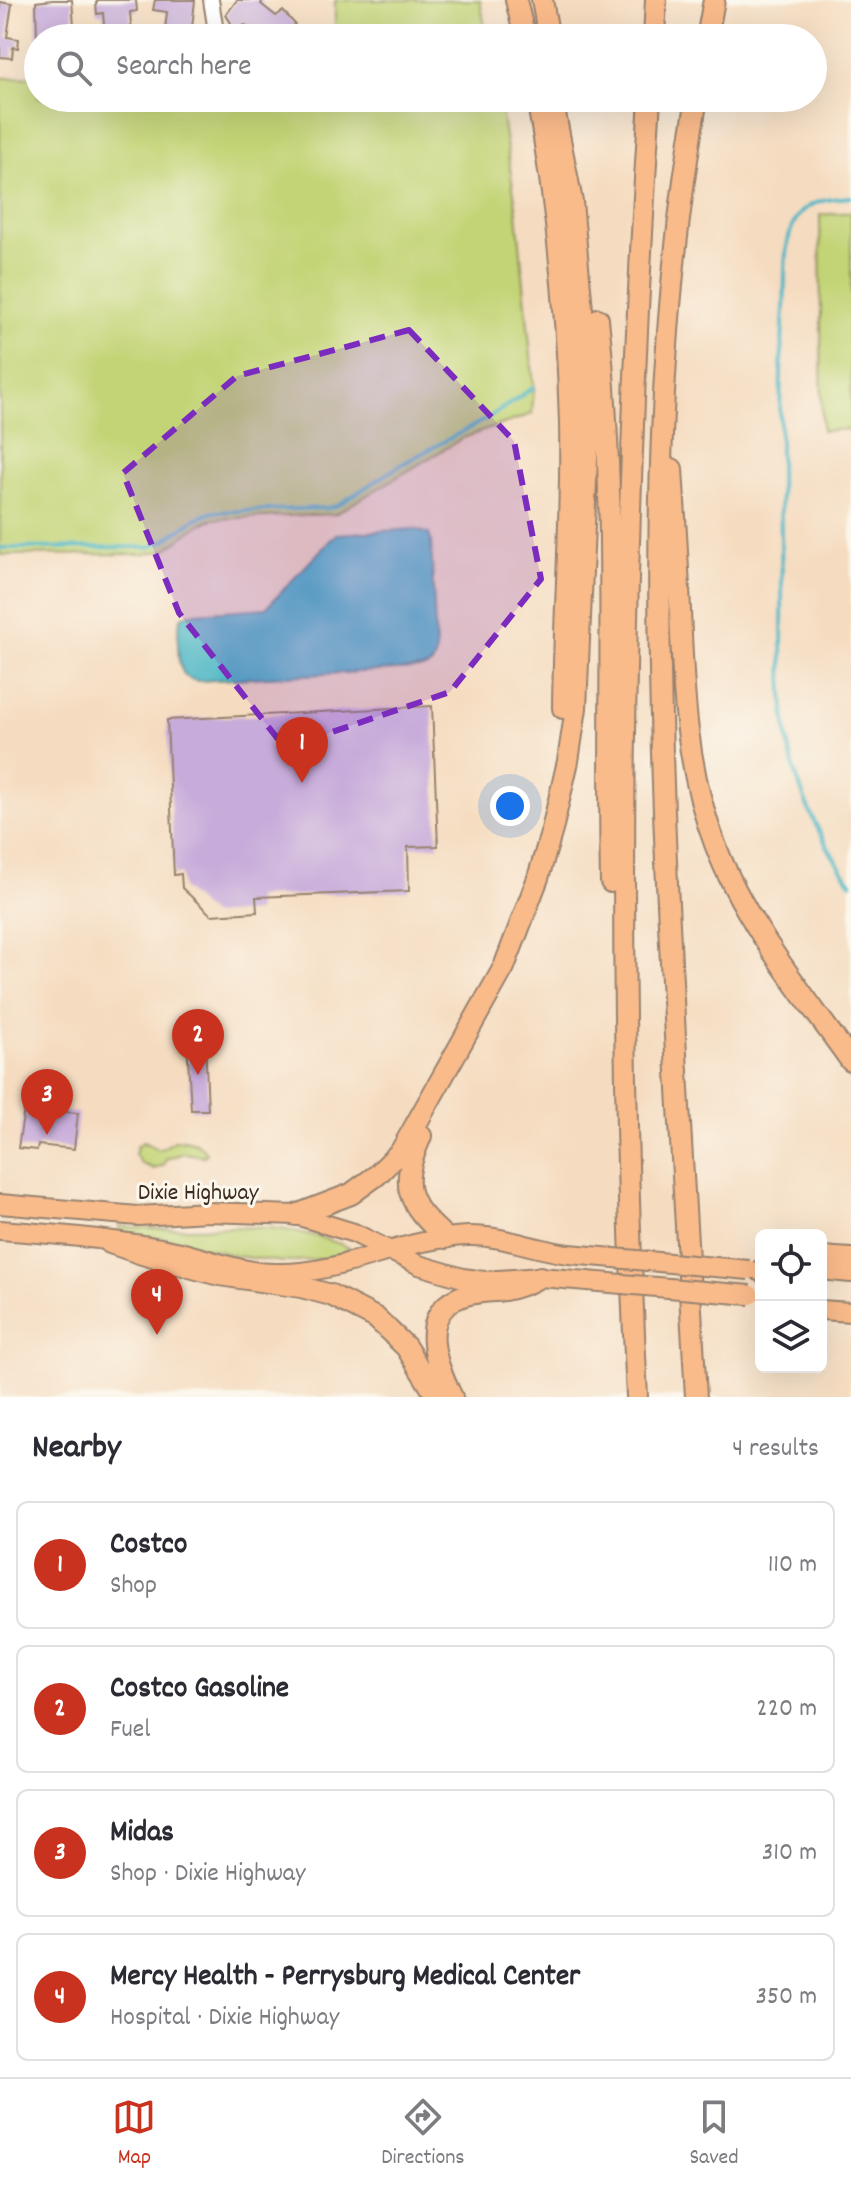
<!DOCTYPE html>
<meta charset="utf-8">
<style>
:root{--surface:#fff;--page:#f2f2f3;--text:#2b2b33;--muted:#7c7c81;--line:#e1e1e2;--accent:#c8321e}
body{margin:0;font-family:Dekko,sans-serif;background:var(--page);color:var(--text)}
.controls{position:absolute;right:24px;bottom:24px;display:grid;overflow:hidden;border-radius:12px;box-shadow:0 8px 32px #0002}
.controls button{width:72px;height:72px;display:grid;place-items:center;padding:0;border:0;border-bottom:2px solid var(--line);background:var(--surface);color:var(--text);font:40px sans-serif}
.you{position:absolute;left:510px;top:806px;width:28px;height:28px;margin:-20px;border:6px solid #fff;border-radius:50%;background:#1a73e8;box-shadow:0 0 0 12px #1a73e833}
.badge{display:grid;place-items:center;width:52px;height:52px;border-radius:50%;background:var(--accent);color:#fff;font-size:26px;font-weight:700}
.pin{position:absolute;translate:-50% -66px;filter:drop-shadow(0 2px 4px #0008)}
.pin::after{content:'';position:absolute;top:42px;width:28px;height:24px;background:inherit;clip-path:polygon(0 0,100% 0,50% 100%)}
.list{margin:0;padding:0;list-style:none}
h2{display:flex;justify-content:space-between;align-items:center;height:104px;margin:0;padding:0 32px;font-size:34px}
h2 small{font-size:26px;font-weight:400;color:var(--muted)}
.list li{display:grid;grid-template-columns:52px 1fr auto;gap:24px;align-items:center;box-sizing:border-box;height:128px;margin:0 16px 16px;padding:0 16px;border:2px solid var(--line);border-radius:12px}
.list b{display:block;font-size:30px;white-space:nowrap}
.list p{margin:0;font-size:26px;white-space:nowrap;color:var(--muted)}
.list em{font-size:26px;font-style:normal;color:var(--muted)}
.icon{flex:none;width:44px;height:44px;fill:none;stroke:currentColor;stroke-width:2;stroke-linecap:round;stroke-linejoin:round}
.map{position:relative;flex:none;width:851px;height:1397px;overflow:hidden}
.search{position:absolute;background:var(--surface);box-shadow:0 8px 32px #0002;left:24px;right:24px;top:24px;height:88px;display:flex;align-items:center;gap:20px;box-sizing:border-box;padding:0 28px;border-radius:44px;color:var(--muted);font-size:30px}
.sheet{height:680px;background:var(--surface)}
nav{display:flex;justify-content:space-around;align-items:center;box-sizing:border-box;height:112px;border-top:2px solid var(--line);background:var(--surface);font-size:22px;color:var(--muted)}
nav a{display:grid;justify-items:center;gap:4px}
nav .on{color:var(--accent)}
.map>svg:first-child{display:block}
.green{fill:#c3d476;stroke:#7f7f4a;stroke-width:2}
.water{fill:#48b5c4;stroke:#427071;stroke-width:2}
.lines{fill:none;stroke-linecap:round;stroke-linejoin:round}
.stream{stroke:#48b5c4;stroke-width:4}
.building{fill:#c7abda}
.minor-casing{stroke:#98836f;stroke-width:18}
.major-casing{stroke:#98836f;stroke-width:22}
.highway-casing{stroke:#98836f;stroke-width:24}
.minor{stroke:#fff;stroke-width:14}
.major{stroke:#fabb8b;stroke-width:18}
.highway{stroke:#fabb8b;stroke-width:20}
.major-bridge-casing{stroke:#98836f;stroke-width:22;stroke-linecap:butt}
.major-bridge{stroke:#fabb8b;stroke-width:18}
.marked{fill:#7b2cbf;fill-opacity:0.2;stroke:#7b2cbf;stroke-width:6;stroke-dasharray:16 10;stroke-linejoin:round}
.labels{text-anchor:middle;stroke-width:6;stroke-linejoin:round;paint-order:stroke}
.street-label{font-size:24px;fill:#3b2a1e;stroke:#fbf7ec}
</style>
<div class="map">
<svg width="851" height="1397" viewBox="0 0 851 1397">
<rect width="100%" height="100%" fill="#fbf7ec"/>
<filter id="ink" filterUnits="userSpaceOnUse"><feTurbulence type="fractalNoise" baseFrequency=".0125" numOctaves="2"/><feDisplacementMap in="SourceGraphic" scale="16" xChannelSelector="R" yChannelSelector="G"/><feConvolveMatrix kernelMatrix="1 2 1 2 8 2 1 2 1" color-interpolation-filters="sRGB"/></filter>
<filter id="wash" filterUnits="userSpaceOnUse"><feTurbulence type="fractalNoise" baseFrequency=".006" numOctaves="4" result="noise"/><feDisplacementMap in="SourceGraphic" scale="32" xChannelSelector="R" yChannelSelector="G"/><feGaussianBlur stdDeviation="1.8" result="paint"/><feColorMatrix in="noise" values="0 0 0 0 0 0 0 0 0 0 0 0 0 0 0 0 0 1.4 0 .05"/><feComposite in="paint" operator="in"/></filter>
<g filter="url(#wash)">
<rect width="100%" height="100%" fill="#f5dcc0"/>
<path class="green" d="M335 0H480L487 38H335Z
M38 77V98H499L517 213 534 387 532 414 463 438 335 514 213 519 201 524 165 550 144 554 0 555V78Z
M851 212V429L822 431 820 215Z
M184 1140C194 1142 200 1144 207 1153L204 1156 184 1153 166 1159 164 1165 154 1169 142 1164 135 1155 137 1146 143 1142 159 1150 175 1141Z
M119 1226C208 1236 272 1210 358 1252L333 1258 284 1262 236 1256 176 1240 119 1231Z"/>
<path class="water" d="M414 529 429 534 431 541 436 651C435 666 429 668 415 669L198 681C193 680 190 680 186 676 176 668 176 627 182 616L194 613 266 608 336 534Z"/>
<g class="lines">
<path class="stream" d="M851 197C828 199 805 200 794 223 782 247 786 282 784 308 778 401 780 495 782 588 783 642 779 699 790 752 801 800 822 843 851 883
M0 548 150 547 164 541 195 519 214 512 328 508 338 505 404 463 490 417 534 387"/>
</g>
<g id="blocks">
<path class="building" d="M53 0H72L75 38H37L36 2Z
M98 0H136L137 11 130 12 132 38H105L103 13 97 14 96 3Z
M155 0H195L192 28 206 30 207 38H164L167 12 153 10Z
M237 0H263L261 4 276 16 283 11 295 24 284 38H262L245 25 235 32 228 27 231 23 226 15Z
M0 2 12 4 7 37 19 39 18 48 13 47 12 58 0 57Z
M432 706 438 846 408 847 409 891 256 897 257 912 211 915 182 888 181 874 174 875 167 720Z
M205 1040 208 1110H191L187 1041Z
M24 1109 78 1113 74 1149 38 1145 37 1150 18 1148Z"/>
</g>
</g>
<g filter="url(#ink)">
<use href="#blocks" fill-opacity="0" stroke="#98836f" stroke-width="2"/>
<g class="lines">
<g class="minor-casing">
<path id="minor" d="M211 0 217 38"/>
</g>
<g class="major-casing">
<path id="major" d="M0 1204 138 1216 208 1212 296 1215 354 1233 419 1265 463 1278 484 1281 540 1277 564 1279
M0 1230C55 1234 122 1240 176 1251 210 1259 241 1273 276 1273 342 1275 402 1238 468 1236 502 1235 535 1250 569 1254
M821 1270 851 1273
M821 1310 851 1312"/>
</g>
<g class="highway-casing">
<path id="highway" d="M516 0 525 38
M542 0 549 38
M654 38 656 0
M707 38 714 0
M537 98C557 206 567 314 570 423 572 518 564 613 563 708
M598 319C618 506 607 694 611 882
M672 469C675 516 678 563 680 610 683 689 686 769 715 844 745 924 803 993 851 1061
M421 1136C399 1187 406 1202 446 1238
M296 1215 351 1194 377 1175 401 1151 504 967 538 878 552 830 568 761 576 708 588 435 587 363 572 202 552 98
M110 1243 142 1254 219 1275 301 1287 331 1295 376 1318 406 1347 437 1397
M821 1257 851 1259
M761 1271V1270
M452 1397C437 1367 416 1315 460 1297 474 1291 490 1292 504 1290 517 1288 529 1283 540 1277
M637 1397C615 964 622 530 650 98
M696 1397C686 1218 674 1040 666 861 655 607 652 350 697 98"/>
</g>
<use href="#minor" class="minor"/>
<use href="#major" class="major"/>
<use href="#highway" class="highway"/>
<g class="major-bridge-casing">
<path id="major-bridge" d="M569 1254 749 1270
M564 1279 750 1295"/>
</g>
<use href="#major-bridge" class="major-bridge"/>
</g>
</g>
<path class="marked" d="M409 330 514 441 541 579 450 692 285 748 179 613 123 473 237 376Z"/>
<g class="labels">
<g class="street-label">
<text x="198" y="1199">Dixie Highway</text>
</g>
</g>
</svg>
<div class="controls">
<button><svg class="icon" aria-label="locate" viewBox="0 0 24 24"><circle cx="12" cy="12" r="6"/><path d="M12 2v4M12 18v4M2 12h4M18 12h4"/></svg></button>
<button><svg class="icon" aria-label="layers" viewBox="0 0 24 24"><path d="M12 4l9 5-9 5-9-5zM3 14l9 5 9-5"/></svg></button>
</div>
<div class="you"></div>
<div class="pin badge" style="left:302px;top:783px">1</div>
<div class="pin badge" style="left:198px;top:1075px">2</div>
<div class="pin badge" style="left:47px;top:1135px">3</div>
<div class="pin badge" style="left:157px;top:1335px">4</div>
<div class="search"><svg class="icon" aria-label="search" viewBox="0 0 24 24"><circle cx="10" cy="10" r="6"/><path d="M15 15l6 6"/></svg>Search here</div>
</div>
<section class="sheet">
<h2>Nearby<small>4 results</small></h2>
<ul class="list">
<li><span class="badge">1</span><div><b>Costco</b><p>Shop</p></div><em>110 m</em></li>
<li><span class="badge">2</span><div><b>Costco Gasoline</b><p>Fuel</p></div><em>220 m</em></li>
<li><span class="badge">3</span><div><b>Midas</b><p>Shop · Dixie Highway</p></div><em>310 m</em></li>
<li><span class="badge">4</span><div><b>Mercy Health - Perrysburg Medical Center</b><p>Hospital · Dixie Highway</p></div><em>350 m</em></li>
</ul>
</section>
<nav>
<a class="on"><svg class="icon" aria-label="map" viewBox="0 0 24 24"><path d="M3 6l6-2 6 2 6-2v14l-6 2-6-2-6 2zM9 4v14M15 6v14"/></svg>Map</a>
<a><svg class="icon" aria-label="directions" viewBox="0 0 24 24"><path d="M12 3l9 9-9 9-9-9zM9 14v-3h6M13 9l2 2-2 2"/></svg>Directions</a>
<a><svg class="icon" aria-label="saved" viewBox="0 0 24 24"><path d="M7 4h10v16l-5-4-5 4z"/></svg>Saved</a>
</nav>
